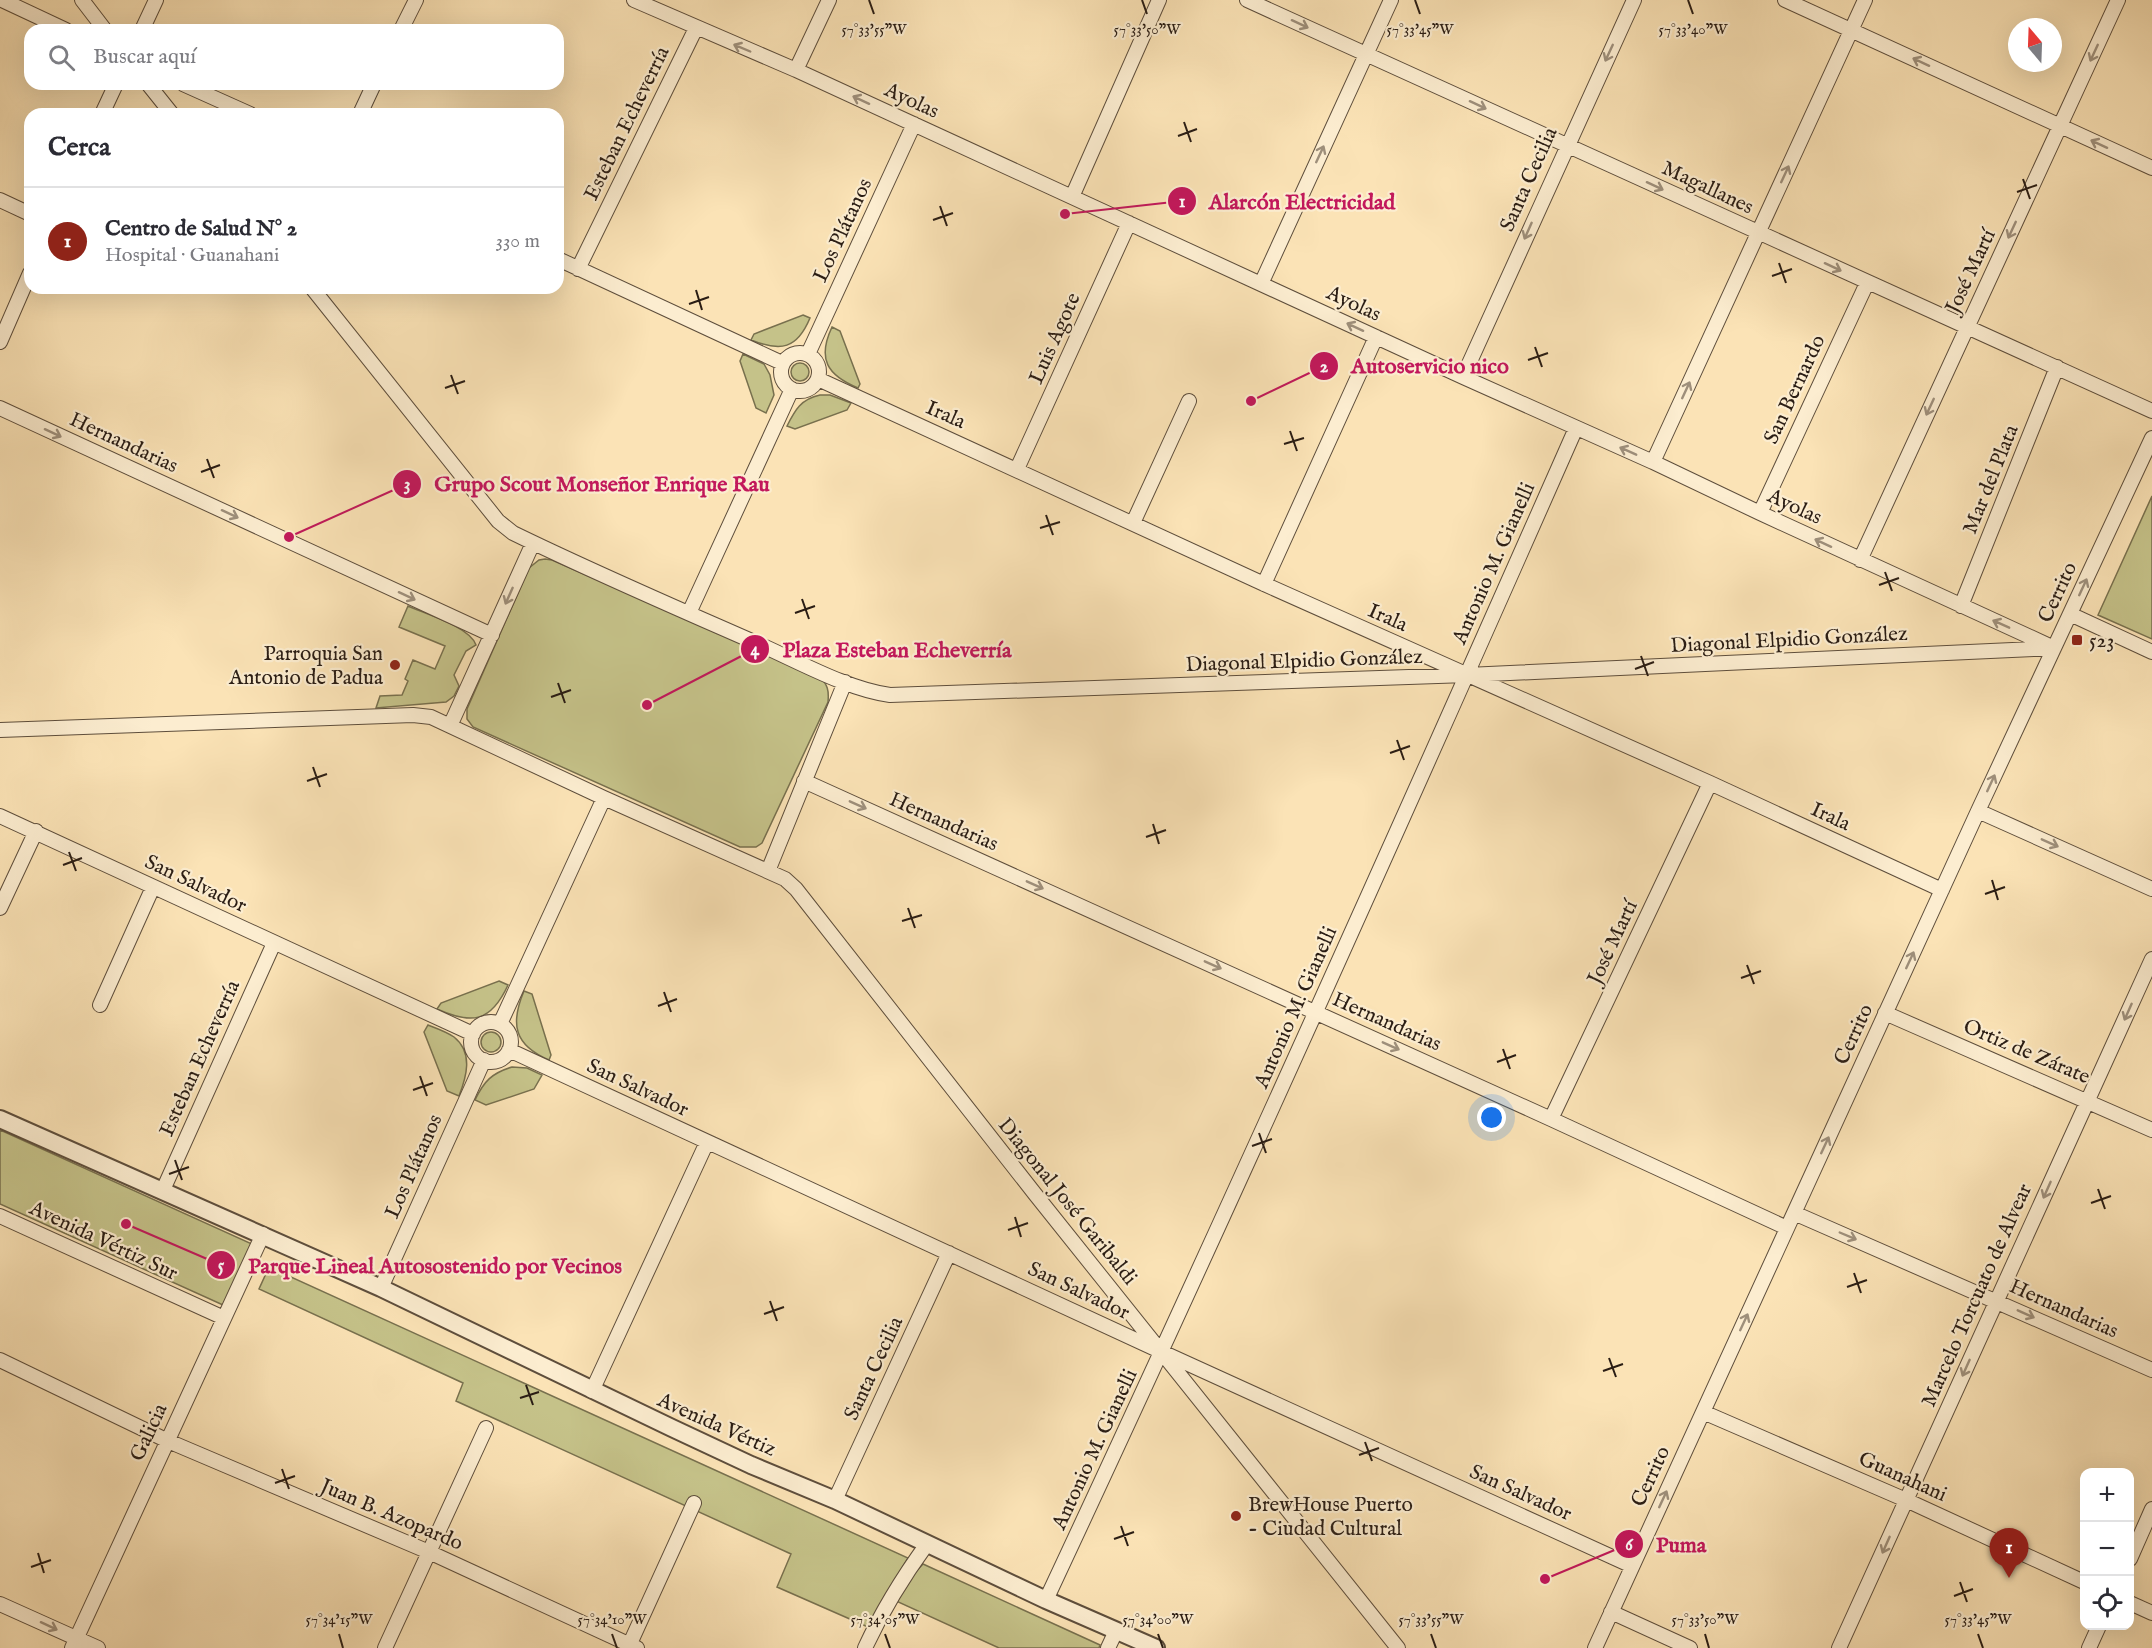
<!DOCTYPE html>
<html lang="es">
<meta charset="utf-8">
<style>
:root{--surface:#fff;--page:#f7f7f7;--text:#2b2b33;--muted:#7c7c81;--line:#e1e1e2;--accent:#8f2418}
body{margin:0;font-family:"IM FELL English",serif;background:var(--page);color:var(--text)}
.controls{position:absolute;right:18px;bottom:18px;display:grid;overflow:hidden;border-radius:12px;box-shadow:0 6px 24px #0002}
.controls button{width:54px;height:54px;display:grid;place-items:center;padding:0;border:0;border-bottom:2px solid var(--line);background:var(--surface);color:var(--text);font:30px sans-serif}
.compass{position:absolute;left:2008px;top:18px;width:54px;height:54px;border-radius:50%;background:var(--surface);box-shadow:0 6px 24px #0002;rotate:341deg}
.you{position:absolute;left:1492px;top:1118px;width:21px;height:21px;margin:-15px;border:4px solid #fff;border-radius:50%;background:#1a73e8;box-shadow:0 0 0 9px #1a73e833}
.badge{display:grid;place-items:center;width:39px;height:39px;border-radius:50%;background:var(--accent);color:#fff;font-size:20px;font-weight:700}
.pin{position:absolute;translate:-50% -50px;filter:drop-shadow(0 2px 3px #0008)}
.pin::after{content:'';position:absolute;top:32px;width:21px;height:18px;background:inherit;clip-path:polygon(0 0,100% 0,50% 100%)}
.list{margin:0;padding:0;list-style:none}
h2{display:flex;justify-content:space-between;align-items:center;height:78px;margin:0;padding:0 24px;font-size:26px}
h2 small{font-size:20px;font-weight:400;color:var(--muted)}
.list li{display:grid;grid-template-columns:39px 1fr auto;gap:18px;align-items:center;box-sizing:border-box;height:108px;padding:0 24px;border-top:2px solid var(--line)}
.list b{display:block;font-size:22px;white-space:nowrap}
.list p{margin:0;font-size:20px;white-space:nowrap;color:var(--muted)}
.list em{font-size:20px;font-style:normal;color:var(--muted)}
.icon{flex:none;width:33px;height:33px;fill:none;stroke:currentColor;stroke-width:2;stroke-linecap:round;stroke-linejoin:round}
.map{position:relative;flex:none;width:2152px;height:1648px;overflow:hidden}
.search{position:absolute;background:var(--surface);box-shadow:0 6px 24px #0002;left:24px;top:24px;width:540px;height:66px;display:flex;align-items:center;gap:15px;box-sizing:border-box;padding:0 21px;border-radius:18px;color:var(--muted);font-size:22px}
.panel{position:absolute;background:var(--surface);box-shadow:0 6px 24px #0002;left:24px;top:108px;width:540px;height:186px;border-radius:18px}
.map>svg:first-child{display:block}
.green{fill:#c5c289;stroke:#78704e;stroke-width:1.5}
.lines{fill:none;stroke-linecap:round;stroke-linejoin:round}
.minor-casing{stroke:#5e4e3c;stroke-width:16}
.tertiary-casing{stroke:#5e4e3c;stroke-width:20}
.minor{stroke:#fcedd0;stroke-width:14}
.tertiary{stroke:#fcedd0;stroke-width:16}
.oneway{stroke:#9e8f7b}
.ticks{fill:none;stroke:#2a1d14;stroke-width:2}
.poi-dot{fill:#8f2418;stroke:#fcedd0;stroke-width:2}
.labels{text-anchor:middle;stroke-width:4.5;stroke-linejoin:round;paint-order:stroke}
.street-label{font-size:21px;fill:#2a1d14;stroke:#fcedd0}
.poi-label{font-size:21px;fill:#2a1d14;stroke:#fcedd0;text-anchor:start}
.ticks-label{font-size:15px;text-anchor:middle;fill:#2a1d14;stroke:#fcedd0;stroke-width:4.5;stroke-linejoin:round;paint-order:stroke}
.leader{fill:none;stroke:#c2185b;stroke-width:2}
.callout-dot{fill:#c2185b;stroke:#fcedd0;stroke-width:2}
.mark-label{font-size:18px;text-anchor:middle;font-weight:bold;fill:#fff}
.callout-label{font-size:22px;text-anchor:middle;font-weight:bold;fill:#c2185b;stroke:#fcedd0;stroke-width:4.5;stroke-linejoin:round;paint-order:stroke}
</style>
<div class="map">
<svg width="2152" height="1648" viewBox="0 0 2152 1648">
<rect width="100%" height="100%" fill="#fbe3b6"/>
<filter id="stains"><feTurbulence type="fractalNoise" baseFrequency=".00333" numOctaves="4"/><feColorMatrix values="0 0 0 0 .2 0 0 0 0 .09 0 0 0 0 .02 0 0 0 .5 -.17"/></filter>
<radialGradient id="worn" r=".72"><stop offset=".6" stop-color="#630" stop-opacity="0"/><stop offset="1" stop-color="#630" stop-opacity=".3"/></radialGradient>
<path class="green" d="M803 315 810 318C797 349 781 352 751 340L754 334Z
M832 327 840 331 860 384 858 388C827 375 817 359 832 327Z
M743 354 764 364 770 375 774 395 766 413 756 408 740 361Z
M791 372a9 9 0 1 1 18 0a9 9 0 1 1-18 0Z
M820 395H830L851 403 847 410 795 429 787 426C795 410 801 399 820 395Z
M2152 496V639L2098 615Z
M545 559 552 560 819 677C828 684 829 691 828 702L762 843 756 847H740L473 727 467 719V709L529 568 539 560Z
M408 606C426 614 470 627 476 645L466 651 454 675 459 686 454 696 446 702 376 708 380 696 402 695 408 681 405 679 413 660 435 669 445 646 399 627Z
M499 981 508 985C491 1022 472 1025 437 1009L441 1003Z
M524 991 532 994 551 1055 549 1060C514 1045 510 1024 524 991Z
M428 1025C436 1028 447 1032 454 1037 474 1053 466 1078 459 1096L447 1091 424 1032Z
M481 1042a10 10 0 1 1 20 0a10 10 0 1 1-20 0Z
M512 1067 527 1068 542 1075 534 1089 486 1105 475 1100C484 1081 492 1073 512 1067Z
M0 1130 252 1244 223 1305 0 1204Z
M269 1267 908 1558 868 1627 777 1587 791 1554 456 1401 463 1383 259 1289Z
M923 1564 1100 1645 1099 1648H999L896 1601 906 1582Z"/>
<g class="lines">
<g class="minor-casing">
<path id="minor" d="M2 0 66 30
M82 0 105 30
M634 0 796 70 1463 377 1653 462 1760 513 2052 647
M1247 0 2152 411
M1785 0 2152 168
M142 30 156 0
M401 30 416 0
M796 70 829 0
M148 84 172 114
M183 84 250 114
M102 114 116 84
M360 114 374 84
M1072 197 1159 0
M0 200 30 214
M558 259 782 363
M578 269 696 28
M1261 284 1391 0
M312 288 498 521 513 533C595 573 679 609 763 646 801 663 850 690 890 695L1467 675 2054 648
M0 342 30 273
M781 372a19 19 0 1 1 38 0a19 19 0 1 1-38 0Z
M808 354 914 124
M1463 377 1634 0
M818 379 1264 584 1710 783 1942 890
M0 408 492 635
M1653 462 1865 0
M1017 469 1129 223
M1760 513 1867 283
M1133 523 1189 401
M1860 560 2118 0
M1264 584 1376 337
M1961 606 2057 367
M689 613 792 389
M2070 614 2152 652
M450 726 533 543
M0 730 413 715 431 717 604 798 785 879 796 889 1035 1194 1398 1648
M804 781 1551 1119 1787 1228
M1978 811 2152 889
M0 816 473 1034
M768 871 845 682
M0 908 36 831
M100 1005 153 887
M1885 1013 2152 1130
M471 1042a20 20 0 1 1 40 0a20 20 0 1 1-40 0Z
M500 1024 604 798
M509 1050 1162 1352 1632 1566
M1551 1119 1710 783
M163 1190 274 943
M1794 1213 2152 1370
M0 1216 224 1318
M381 1288 484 1060
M0 1360 168 1441 429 1552 637 1648
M592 1391 707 1142
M1703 1412 1906 1500 2084 1582
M835 1500 949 1253
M2130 1559 2152 1509
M1046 1600C1228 1211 1403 820 1576 428
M2130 1603 2152 1613
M0 1604 98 1648
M1611 1612 1690 1648
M72 1648 263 1234
M385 1648 486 1428
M628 1648 694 1503
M865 1648C882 1611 903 1577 927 1544
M1108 1648 1116 1631
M1595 1648 1978 811 2152 438
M1839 1648 2152 959
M2089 1648 2099 1626"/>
</g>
<g class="tertiary-casing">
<path id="tertiary" d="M0 1119 381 1288 672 1428 751 1465 835 1500 1046 1600 1156 1648"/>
</g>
<use href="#minor" class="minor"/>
<use href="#tertiary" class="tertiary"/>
</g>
<defs><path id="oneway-shaft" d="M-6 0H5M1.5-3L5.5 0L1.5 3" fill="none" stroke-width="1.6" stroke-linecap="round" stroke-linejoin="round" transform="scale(1.5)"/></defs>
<g class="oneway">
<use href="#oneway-shaft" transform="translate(1300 24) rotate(25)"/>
<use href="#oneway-shaft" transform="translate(742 48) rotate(-157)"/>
<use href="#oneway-shaft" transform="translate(1609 53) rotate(115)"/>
<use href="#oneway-shaft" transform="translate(2094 53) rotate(115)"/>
<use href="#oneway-shaft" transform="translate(1921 62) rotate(-155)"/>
<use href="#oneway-shaft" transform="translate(861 100) rotate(-155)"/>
<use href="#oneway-shaft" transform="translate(1478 105) rotate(25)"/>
<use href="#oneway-shaft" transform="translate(2099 144) rotate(-155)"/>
<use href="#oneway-shaft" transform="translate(1320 154) rotate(-65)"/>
<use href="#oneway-shaft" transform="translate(1785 174) rotate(-65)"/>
<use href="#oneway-shaft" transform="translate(1655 186) rotate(25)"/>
<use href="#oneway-shaft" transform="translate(2012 230) rotate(115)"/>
<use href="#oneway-shaft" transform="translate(1528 231) rotate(114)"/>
<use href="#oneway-shaft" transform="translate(1833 267) rotate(25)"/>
<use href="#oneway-shaft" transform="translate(1355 327) rotate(-155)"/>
<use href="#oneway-shaft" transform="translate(1686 390) rotate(-65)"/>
<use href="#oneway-shaft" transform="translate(1930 407) rotate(115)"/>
<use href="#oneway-shaft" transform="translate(53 433) rotate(25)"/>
<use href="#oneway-shaft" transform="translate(1628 451) rotate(-156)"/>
<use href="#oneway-shaft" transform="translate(230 514) rotate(25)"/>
<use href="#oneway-shaft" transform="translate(1823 543) rotate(-155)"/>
<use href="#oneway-shaft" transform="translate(2083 587) rotate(-65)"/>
<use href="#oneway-shaft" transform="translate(407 596) rotate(25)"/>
<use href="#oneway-shaft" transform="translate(509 596) rotate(114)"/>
<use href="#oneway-shaft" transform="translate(2001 624) rotate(-156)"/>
<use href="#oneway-shaft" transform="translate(1991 783) rotate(-65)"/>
<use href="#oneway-shaft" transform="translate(858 805) rotate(24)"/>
<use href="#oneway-shaft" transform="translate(2050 843) rotate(24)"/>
<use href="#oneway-shaft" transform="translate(1035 885) rotate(24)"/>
<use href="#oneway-shaft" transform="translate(1910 960) rotate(-65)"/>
<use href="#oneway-shaft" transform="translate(1213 965) rotate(24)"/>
<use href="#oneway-shaft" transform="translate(2128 1012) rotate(114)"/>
<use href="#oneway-shaft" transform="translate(1391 1046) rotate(24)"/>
<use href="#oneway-shaft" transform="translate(1825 1145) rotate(-65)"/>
<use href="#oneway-shaft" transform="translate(2047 1190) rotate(114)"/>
<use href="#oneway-shaft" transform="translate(1848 1236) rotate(23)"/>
<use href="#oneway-shaft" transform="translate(2026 1314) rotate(24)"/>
<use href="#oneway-shaft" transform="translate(1744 1322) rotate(-65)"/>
<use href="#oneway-shaft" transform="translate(1966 1368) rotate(114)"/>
<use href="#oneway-shaft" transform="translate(1663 1499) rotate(-65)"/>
<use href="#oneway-shaft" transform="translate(1886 1545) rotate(114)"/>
<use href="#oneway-shaft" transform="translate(49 1626) rotate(25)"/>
</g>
<path class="ticks" d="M869 0 874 14M1142 0 1147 14M1415 0 1420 14M1688 0 1693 14M1184 122 1191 142M1178 136 1197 129M2023 179 2030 199M2017 192 2037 185M940 206 947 226M933 220 953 213M1779 263 1786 283M1772 276 1792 269M696 290 702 310M689 304 709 297M1535 347 1542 367M1528 360 1548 353M451 375 458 394M445 388 465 381M1290 431 1297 451M1284 444 1304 438M207 459 214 478M201 472 220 465M1046 515 1053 535M1040 528 1060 522M1885 572 1892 591M1879 585 1899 578M802 599 809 619M795 613 815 606M1641 656 1648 676M1635 669 1654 662M558 683 565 703M551 697 571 690M1397 740 1404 760M1390 753 1410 746M313 767 320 787M307 781 327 774M1153 824 1159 844M1146 837 1166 830M69 852 76 871M63 865 82 858M1992 880 1998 900M1985 894 2005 887M908 908 915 928M902 921 922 915M1747 965 1754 984M1741 978 1761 971M664 992 671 1012M658 1006 677 999M1503 1049 1510 1069M1497 1062 1516 1055M420 1076 427 1096M413 1090 433 1083M1259 1133 1266 1153M1252 1146 1272 1139M175 1160 182 1180M169 1174 189 1167M2098 1189 2105 1209M2091 1203 2111 1196M1015 1217 1021 1237M1008 1230 1028 1223M1854 1273 1861 1293M1847 1287 1867 1280M770 1301 777 1321M764 1314 784 1307M1609 1358 1616 1377M1603 1371 1623 1364M526 1385 533 1405M520 1398 539 1392M1365 1442 1372 1461M1359 1455 1379 1448M282 1469 289 1489M275 1483 295 1476M1121 1526 1128 1546M1114 1539 1134 1532M38 1553 44 1573M31 1567 51 1560M1960 1582 1967 1602M1954 1596 1973 1589M339 1634 343 1648M612 1634 617 1648M885 1634 890 1648M1158 1634 1163 1648M1431 1634 1436 1648M1705 1634 1709 1648M1978 1634 1983 1648"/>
<g class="poi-dot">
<rect x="2071" y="634" width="12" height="12" rx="3"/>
<circle cx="395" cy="665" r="6"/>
<circle cx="1236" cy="1516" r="6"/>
</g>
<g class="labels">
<g class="street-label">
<text transform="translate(912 100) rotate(25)" y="7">Ayolas</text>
<text transform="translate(626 123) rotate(-64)" y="7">Esteban Echeverría</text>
<text transform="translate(1528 179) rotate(-66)" y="7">Santa Cecilia</text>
<text transform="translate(1708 187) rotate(25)" y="7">Magallanes</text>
<text transform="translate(842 230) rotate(-65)" y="7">Los Plátanos</text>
<text transform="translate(1970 271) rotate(-65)" y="7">José Martí</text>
<text transform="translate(1354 303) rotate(25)" y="7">Ayolas</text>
<text transform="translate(1054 338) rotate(-66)" y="7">Luis Agote</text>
<text transform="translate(1794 389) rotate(-65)" y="7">San Bernardo</text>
<text transform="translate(946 414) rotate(24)" y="7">Irala</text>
<text transform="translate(124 442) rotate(25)" y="7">Hernandarias</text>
<text transform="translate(1990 479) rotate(-68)" y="7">Mar del Plata</text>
<text transform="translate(1795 506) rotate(25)" y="7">Ayolas</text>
<text transform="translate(1493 563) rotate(-66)" y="7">Antonio M. Gianelli</text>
<text transform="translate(2057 592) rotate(-65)" y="7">Cerrito</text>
<text transform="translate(1388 617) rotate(24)" y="7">Irala</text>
<text transform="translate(1789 639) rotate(-3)" y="7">Diagonal Elpidio González</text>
<text transform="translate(1304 660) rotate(-2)" y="7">Diagonal Elpidio González</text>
<text transform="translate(1831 816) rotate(25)" y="7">Irala</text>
<text transform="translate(944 821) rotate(24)" y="7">Hernandarias</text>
<text transform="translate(196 883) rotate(25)" y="7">San Salvador</text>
<text transform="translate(1612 942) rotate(-65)" y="7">José Martí</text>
<text transform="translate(1295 1007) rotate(-66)" y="7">Antonio M. Gianelli</text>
<text transform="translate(1387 1021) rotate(24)" y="7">Hernandarias</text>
<text transform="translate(1853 1034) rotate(-65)" y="7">Cerrito</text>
<text transform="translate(2027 1051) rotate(23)" y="7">Ortiz de Zárate</text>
<text transform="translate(199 1058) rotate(-66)" y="7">Esteban Echeverría</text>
<text transform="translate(638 1087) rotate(25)" y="7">San Salvador</text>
<text transform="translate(413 1166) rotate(-66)" y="7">Los Plátanos</text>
<text transform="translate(1068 1201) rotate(51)" y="7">Diagonal José Garibaldi</text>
<text transform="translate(104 1240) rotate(25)" y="7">Avenida Vértiz Sur</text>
<text transform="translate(1079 1290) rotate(25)" y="7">San Salvador</text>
<text transform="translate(1976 1295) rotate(-66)" y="7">Marcelo Torcuato de Alvear</text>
<text transform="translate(2064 1308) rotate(24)" y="7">Hernandarias</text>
<text transform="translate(873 1368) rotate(-65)" y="7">Santa Cecilia</text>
<text transform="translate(717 1424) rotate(24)" y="7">Avenida Vértiz</text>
<text transform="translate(148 1432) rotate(-65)" y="7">Galicia</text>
<text transform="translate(1094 1449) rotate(-65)" y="7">Antonio M. Gianelli</text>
<text transform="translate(1650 1476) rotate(-65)" y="7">Cerrito</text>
<text transform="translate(1903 1476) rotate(24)" y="7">Guanahani</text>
<text transform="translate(1521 1492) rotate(24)" y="7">San Salvador</text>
<text transform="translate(392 1514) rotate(23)" y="7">Juan B. Azopardo</text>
</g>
<g class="poi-label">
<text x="2089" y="647">523</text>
<text x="383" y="660" text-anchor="end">Parroquia San<tspan x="383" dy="24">Antonio de Padua</tspan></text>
<text x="1248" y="1511">BrewHouse Puerto<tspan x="1248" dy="24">- Ciudad Cultural</tspan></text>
</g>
</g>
<g class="ticks-label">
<text x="874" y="34">57°33'55"W</text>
<text x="1147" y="34">57°33'50"W</text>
<text x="1420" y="34">57°33'45"W</text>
<text x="1693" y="34">57°33'40"W</text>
<text x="339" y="1624">57°34'15"W</text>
<text x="612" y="1624">57°34'10"W</text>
<text x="885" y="1624">57°34'05"W</text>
<text x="1158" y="1624">57°34'00"W</text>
<text x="1431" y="1624">57°33'55"W</text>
<text x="1705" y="1624">57°33'50"W</text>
<text x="1978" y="1624">57°33'45"W</text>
</g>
<path class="leader" d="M1065 214L1182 201M1251 401L1324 366M289 537L407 484M647 705L755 649M126 1224L221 1265M1545 1579L1629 1544"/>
<g class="callout-dot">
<circle cx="1065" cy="214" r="6"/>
<circle cx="1251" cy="401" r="6"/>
<circle cx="289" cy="537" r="6"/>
<circle cx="647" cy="705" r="6"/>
<circle cx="126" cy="1224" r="6"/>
<circle cx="1545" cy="1579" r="6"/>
<circle cx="1182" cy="201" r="15"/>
<circle cx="1324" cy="366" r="15"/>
<circle cx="407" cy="484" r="15"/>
<circle cx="755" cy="649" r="15"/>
<circle cx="221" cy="1265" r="15"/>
<circle cx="1629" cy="1544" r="15"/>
</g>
<g class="mark-label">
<text x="1182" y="207">1</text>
<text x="1324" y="372">2</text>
<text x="407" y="490">3</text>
<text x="755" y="655">4</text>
<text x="221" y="1271">5</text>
<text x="1629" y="1550">6</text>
</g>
<g class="callout-label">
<text x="1302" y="209">Alarcón Electricidad</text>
<text x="1430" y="373">Autoservicio nico</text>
<text x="602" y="491">Grupo Scout Monseñor Enrique Rau</text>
<text x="897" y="657">Plaza Esteban Echeverría</text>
<text x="435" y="1273">Parque Lineal Autosostenido por Vecinos</text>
<text x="1681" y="1552">Puma</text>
</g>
<rect width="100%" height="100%" filter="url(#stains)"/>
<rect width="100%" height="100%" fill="url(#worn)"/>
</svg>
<div class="controls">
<button>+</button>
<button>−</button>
<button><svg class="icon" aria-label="locate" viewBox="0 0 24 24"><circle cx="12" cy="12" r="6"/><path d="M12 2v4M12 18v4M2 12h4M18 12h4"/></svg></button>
</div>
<svg class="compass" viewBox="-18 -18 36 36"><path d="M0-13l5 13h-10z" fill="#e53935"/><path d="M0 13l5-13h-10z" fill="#7c7c81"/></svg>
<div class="you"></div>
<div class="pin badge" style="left:2009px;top:1578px">1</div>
<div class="search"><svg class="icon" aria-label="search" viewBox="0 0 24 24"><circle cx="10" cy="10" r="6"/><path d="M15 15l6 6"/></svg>Buscar aquí</div>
<section class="panel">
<h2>Cerca<small></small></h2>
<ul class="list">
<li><span class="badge">1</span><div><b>Centro de Salud N° 2</b><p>Hospital · Guanahani</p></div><em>330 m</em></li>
</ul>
</section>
</div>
